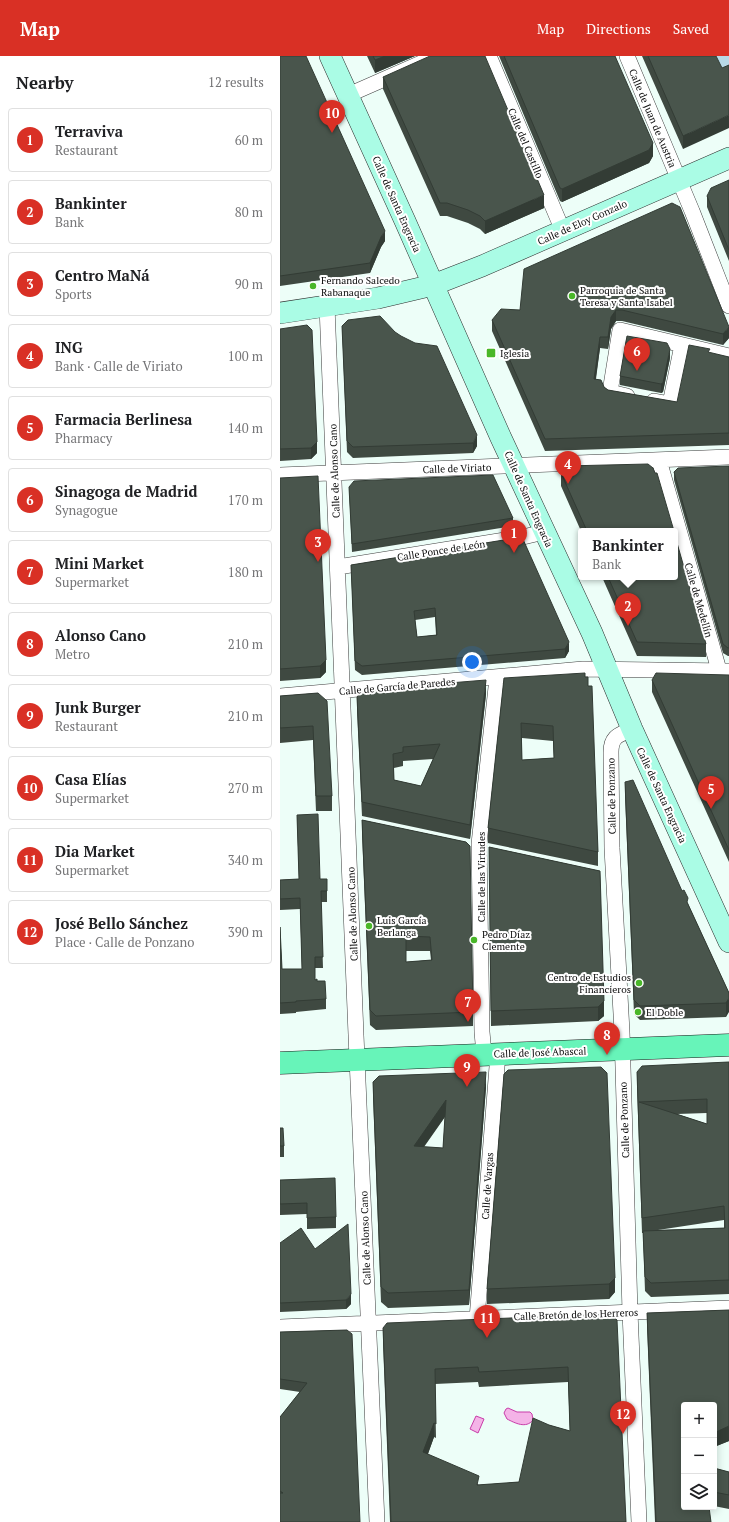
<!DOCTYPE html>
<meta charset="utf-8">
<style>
:root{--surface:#fff;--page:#f2f2f2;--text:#202124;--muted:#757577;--line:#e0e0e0;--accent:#d93025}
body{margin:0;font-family:"PT Serif",serif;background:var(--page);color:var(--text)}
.controls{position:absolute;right:12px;bottom:12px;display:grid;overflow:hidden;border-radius:4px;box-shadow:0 2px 10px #0003}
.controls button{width:36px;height:36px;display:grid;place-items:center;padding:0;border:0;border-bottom:1px solid var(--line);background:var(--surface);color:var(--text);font:20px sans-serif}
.you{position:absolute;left:192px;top:606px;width:14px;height:14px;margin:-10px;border:3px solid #fff;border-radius:50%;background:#1a73e8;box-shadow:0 0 0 6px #1a73e833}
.badge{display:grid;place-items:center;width:26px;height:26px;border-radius:50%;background:var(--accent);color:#fff;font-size:13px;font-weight:700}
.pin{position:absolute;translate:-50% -33px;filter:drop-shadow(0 1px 2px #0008)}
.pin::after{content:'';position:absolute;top:21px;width:14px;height:12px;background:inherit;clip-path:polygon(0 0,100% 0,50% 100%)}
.popup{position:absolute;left:298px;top:472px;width:100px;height:52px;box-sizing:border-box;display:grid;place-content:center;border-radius:4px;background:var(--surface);filter:drop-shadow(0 1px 3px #0005);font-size:13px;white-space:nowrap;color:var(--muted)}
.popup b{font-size:15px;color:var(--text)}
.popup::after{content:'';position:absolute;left:50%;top:100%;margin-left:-8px;border:8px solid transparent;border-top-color:var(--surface)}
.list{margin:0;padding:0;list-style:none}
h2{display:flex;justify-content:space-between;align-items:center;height:52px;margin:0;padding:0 16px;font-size:17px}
h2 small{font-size:13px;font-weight:400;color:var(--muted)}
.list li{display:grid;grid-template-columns:26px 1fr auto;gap:12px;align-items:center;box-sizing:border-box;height:64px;margin:0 8px 8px;padding:0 8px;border:1px solid var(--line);border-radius:4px}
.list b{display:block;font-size:15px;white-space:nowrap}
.list p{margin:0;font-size:13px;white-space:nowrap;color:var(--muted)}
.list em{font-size:13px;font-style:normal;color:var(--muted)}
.icon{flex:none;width:22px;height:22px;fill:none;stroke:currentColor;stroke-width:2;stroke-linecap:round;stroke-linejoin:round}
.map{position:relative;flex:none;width:449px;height:1466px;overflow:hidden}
header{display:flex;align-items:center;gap:24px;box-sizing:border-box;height:56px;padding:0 20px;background:var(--accent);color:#fff}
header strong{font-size:19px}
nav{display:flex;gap:22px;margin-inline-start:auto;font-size:14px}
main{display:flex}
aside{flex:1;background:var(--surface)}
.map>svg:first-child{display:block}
.green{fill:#b8d9e7}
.water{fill:#f4b3e7;stroke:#c83da9}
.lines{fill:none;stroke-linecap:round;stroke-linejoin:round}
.street-casing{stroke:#3f3f3f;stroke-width:16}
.secondary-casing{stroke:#2e2e2e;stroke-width:22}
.primary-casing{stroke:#1d1d1d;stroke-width:23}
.street{stroke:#fff;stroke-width:15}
.secondary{stroke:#aafce5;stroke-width:21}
.primary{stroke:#67f4b9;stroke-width:22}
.wall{fill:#3f4941;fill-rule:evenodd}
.shaded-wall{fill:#333c35}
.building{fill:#49554c;stroke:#333c35;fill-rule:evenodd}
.poi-dot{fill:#49b729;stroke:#fff;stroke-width:1.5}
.labels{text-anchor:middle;stroke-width:4;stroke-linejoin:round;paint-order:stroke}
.street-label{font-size:10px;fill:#0c0c0c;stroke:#fff}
.poi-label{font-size:10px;fill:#0c0c0c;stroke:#fff;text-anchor:start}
</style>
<header>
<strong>Map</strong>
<nav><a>Map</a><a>Directions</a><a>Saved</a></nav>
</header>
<main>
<aside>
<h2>Nearby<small>12 results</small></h2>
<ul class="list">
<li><span class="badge">1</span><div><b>Terraviva</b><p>Restaurant</p></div><em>60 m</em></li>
<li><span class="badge">2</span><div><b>Bankinter</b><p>Bank</p></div><em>80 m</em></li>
<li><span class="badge">3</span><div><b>Centro MaNá</b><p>Sports</p></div><em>90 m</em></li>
<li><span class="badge">4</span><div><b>ING</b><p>Bank · Calle de Viriato</p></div><em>100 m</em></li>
<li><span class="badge">5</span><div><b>Farmacia Berlinesa</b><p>Pharmacy</p></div><em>140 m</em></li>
<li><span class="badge">6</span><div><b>Sinagoga de Madrid</b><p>Synagogue</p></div><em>170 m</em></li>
<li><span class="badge">7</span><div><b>Mini Market</b><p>Supermarket</p></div><em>180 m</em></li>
<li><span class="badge">8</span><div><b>Alonso Cano</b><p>Metro</p></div><em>210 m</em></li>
<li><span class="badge">9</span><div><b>Junk Burger</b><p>Restaurant</p></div><em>210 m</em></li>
<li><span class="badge">10</span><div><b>Casa Elías</b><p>Supermarket</p></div><em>270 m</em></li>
<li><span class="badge">11</span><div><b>Dia Market</b><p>Supermarket</p></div><em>340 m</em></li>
<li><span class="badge">12</span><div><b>José Bello Sánchez</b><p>Place · Calle de Ponzano</p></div><em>390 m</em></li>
</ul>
</aside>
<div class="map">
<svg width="449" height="1466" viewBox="0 0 449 1466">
<rect width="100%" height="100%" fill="#edfef8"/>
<path class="green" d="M431 0H449V22Z"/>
<path class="water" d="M228 1352 237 1356H250L252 1358 253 1364C246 1373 235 1367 227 1363L224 1357 226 1353Z
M196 1360 204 1363 198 1377 190 1373Z"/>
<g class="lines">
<g class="street-casing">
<path id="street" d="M209 0 283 175
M347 0 412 155 449 250
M68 39 157 0
M47 250 76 979 97 1466
M347 340 330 336 340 274 449 300
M374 345 390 348 402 289
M379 404 439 614
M0 419 449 401
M58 511 243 481 264 476
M0 640 303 613 449 615
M352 673C339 679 331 680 331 696L332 792 342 976 350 1256 359 1466
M204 998 202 976 199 788 217 622
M197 1263 218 998
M0 1271 449 1252"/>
</g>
<g class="secondary-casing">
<path id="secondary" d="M50 0 125 165 221 382 312 577 352 673 449 886
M0 257 98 242 153 229 202 210 449 102"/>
</g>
<g class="primary-casing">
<path id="primary" d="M0 1007 449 989"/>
</g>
<use href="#street" class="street"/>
<use href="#secondary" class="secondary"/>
<use href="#primary" class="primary"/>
</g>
<path class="wall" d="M0 0 105 185 101 191 90 217 0 230Z
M87 0H135L95 17Z
M219 0H335L373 100 369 107 282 146 280 145Z
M362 0H436L403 93Z
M103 21 264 152 205 178 200 173 188 167 167 160H160L103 33Z
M449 124V205L427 151V140Z
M392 147 449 282 443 289 342 265H336L331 273 328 293 320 292 316 323 324 331 328 334 397 346 430 297 449 301V389L265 395 212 275V264L240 254Z
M62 270 197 390 193 397 73 402 67 396Z
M0 273 37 397 31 403 0 405Z
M390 302 383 336 381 337 340 329V320Z
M449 410V600H448L443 597 394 424V416Z
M281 417 394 475H301L281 430Z
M0 422 46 616 40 622 0 625Z
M69 431 233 462V470L72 496Z
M242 481 289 595 285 602 82 619 75 614 71 509ZM155 561 156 579 137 581 135 564Z
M322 521H395L426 588V601L357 600Z
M449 619V806L372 636V624Z
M305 621 308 630 318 796V810L208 787V772L224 622ZM242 682 273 685 274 702 242 704Z
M38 637 52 740V755H36L33 684 0 687V640Z
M206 638 190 783 82 760 77 655V641ZM153 703 141 730 114 724V712L123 710V705Z
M345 726 408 848 449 937 446 961 360 964 354 958 345 740Z
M17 759 40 823H47V846H41L43 912H35V924L37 925 46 943V953L16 956V957L0 958V871L2 913H22L20 853 0 854V824L19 823Z
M82 764 186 786 193 956V970L96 974 90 969 82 778ZM126 895H150L151 904 126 906Z
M209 791 320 815 324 960 318 965 211 970Z
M449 1006V1238L371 1241 365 1235 363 1177H362L357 1030V1016ZM427 1057V1068L397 1058ZM444 1164V1172L378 1174Z
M224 1018 335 1236 329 1243 207 1248V1233Z
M93 1026 206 1031 189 1249 108 1252 101 1246 93 1041ZM165 1061 163 1092 144 1091Z
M0 1072 4 1090V1101H0Z
M0 1124 56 1161V1172L27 1173V1158L0 1159Z
M0 1187 71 1248 66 1253 0 1256Z
M449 1254V1385L434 1391 404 1349 431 1466H375L367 1271V1257Z
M330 1258 346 1466H110L103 1287V1272ZM198 1326 199 1331 288 1326 290 1375 269 1369 239 1426 199 1429 148 1398 154 1381 156 1382 155 1328Z
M67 1274 0 1466V1361L20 1336 0 1333V1276Z
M434 1412 449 1416V1453L434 1450Z"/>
<path class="shaded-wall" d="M105 0H135L95 17V4Z
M449 59V72L403 93V80Z
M373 87V100L369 107 282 146V133Z
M264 139V152L205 178V165Z
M105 175V185L101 191 90 217V207L101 181Z
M336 254V265L331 273 328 293V281L331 261Z
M449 271V282L443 289V278Z
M320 281V292L314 334V323Z
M390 293V302L383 336 381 337V328Z
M197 379V390L193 397V387Z
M37 386V397L31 403V392Z
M289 586V595L285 602V593Z
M46 604V616L40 622V610Z
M206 624V638L190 783V769Z
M449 942V956L446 961V947Z
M324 945V960L318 965V951Z
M206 1016V1031L189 1249V1234Z
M166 1044V1059L134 1104V1090Z
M335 1222V1236L329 1243V1228Z
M71 1238V1248L66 1253V1244Z
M154 1367V1381L143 1411V1396Z
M449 1370V1385L434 1391V1377Z"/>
<path class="building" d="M0 0H26L105 175 101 181 90 207 0 220Z
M93 0H105L95 4Z
M150 0H205L264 139 205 165 200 160 188 154 167 147H160L103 21Z
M224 0H335L373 87 369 94 282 133 280 132Z
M368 0H436L442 12 449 9V59L403 80Z
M449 124V194L427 140 431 132Z
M392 147 400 151 449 271 443 278 342 254H336L331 261 328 281H320L314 323 321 324 324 331 328 334 397 346 409 289 430 293 428 296 449 301V377L265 383 212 264 221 253 240 254 244 213Z
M100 260 115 276 121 280 135 287 157 290 197 379 193 387 73 391 67 385 62 270 68 264Z
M27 269 32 274 37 386 31 392 0 393V273Z
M347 280 387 287 390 293 383 327 381 328 340 320Z
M368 408 373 412 375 417H377L394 475H307L281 417 285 410Z
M449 410V592H448L443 588 394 416 398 412Z
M213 419 233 462 72 488 69 431 74 425Z
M38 420 46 604 40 610 0 613V422Z
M395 480 426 588 357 586 328 521H395Z
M242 481 289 586 285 593 82 610 75 605 71 509ZM155 552 157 579 137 581 134 555Z
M305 617V621H308V630H312L318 796 208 772 224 622ZM241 667 273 670 274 702 242 704Z
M376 617 449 619V794L372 624Z
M206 624 190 769 82 746 77 641 83 634ZM160 688 141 730 114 724 113 698 123 696V691Z
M38 637 47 645 52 740H36L33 670 0 672V640Z
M353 724 402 835 404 834 408 842 407 846 449 937V942L446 947 360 950 354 944 345 726Z
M38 758 40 823H47V835H41L43 901H35V924L37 923V925H45L46 943 16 945V946L0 947V871L2 913H22L20 842 0 843V824L19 823 17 759Z
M82 764 186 786 190 790 193 956 96 960 90 954ZM126 880 150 881 152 904 126 906Z
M209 791 320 815 324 945 318 951 211 955Z
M449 1006V1224L371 1227 365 1221 363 1175 445 1172 444 1150 362 1162 357 1016 362 1010ZM427 1043V1068L359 1046Z
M321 1011 327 1017 335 1222 329 1228 207 1233 224 1018 228 1014Z
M206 1016 189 1234 108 1237 101 1231 93 1026 99 1020ZM166 1044 163 1092 134 1090Z
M0 1072H3L4 1090H0Z
M55 1122 56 1161 27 1162V1147L0 1148V1124Z
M68 1168 71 1238 66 1244 0 1247V1187L21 1172 35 1193Z
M449 1254V1370L434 1377V1349H404V1451H429L431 1466H376L367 1257Z
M330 1258 337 1264 346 1466H111L103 1272 107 1267ZM198 1311 199 1316 288 1311 290 1375 269 1369 253 1362 239 1426 197 1429 199 1420 143 1396 154 1367 156 1368 155 1313Z
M67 1274 72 1278 80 1466H0V1437H3L0 1435V1361L27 1327 0 1323V1276Z
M434 1412 449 1416V1439L434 1436Z"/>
<g class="poi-dot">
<circle cx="33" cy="230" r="4"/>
<circle cx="292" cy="240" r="4"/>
<rect x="206" y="292" width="10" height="10" rx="2"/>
<circle cx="89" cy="870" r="4"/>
<circle cx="194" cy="884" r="4"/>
<circle cx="359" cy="927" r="4"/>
<circle cx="358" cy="956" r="4"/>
</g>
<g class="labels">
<g class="street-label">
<text transform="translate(373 62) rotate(67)" y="4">Calle de Juan de Austria</text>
<text transform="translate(246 87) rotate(67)" y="4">Calle del Castillo</text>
<text transform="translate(117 148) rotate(66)" y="4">Calle de Santa Engracia</text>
<text transform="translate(302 166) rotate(-24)" y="4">Calle de Eloy Gonzalo</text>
<text transform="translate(177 412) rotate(-2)" y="4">Calle de Viriato</text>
<text transform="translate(54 415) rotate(-92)" y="4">Calle de Alonso Cano</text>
<text transform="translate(249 443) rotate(66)" y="4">Calle de Santa Engracia</text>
<text transform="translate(161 494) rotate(-9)" y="4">Calle Ponce de León</text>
<text transform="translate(419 544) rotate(74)" y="4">Calle de Medellín</text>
<text transform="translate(117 630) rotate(-5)" y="4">Calle de García de Paredes</text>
<text transform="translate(382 739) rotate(65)" y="4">Calle de Santa Engracia</text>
<text transform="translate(331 740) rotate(-91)" y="4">Calle de Ponzano</text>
<text transform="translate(201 821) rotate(-90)" y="4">Calle de las Virtudes</text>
<text transform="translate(72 858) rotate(-92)" y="4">Calle de Alonso Cano</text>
<text transform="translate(260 996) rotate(-2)" y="4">Calle de José Abascal</text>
<text transform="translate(344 1064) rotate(-92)" y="4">Calle de Ponzano</text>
<text transform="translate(207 1130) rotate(-86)" y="4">Calle de Vargas</text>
<text transform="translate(85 1182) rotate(-92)" y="4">Calle de Alonso Cano</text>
<text transform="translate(296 1258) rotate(-2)" y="4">Calle Bretón de los Herreros</text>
</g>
<g class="poi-label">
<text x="41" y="228">Fernando Salcedo<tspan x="41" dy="12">Rabanaque</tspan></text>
<text x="300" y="238">Parroquia de Santa<tspan x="300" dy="12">Teresa y Santa Isabel</tspan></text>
<text x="220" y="301">Iglesia</text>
<text x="97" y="868">Luis García<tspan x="97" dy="12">Berlanga</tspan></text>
<text x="202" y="882">Pedro Díaz<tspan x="202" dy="12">Clemente</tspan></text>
<text x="351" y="925" text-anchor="end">Centro de Estudios<tspan x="351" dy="12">Financieros</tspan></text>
<text x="366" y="960">El Doble</text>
</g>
</g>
</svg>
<div class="controls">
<button>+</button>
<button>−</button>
<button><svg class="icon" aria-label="layers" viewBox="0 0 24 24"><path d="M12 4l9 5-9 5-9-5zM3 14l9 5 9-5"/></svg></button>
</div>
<div class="you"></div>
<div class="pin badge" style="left:234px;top:497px">1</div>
<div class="pin badge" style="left:348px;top:570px">2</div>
<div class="popup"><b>Bankinter</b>Bank</div>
<div class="pin badge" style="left:38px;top:506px">3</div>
<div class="pin badge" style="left:288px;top:428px">4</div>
<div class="pin badge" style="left:431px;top:753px">5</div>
<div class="pin badge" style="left:357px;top:315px">6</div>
<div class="pin badge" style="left:188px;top:966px">7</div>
<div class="pin badge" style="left:327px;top:999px">8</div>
<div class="pin badge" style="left:187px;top:1031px">9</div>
<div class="pin badge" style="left:52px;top:77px">10</div>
<div class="pin badge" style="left:207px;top:1282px">11</div>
<div class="pin badge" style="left:343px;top:1378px">12</div>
</div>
</main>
